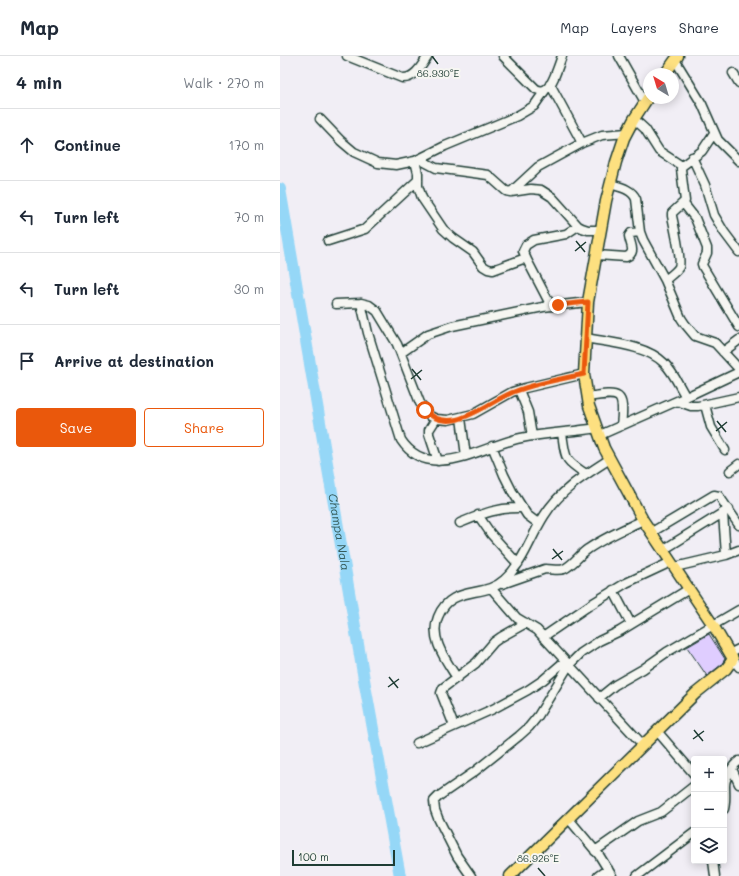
<!DOCTYPE html>
<meta charset="utf-8">
<style>
:root{--surface:#fff;--page:#f6f6f7;--text:#1f2937;--muted:#747a83;--line:#e0e1e3;--accent:#ea580c}
body{margin:0;font-family:Mali,sans-serif;background:var(--page);color:var(--text)}
.controls{position:absolute;right:12px;bottom:12px;display:grid;overflow:hidden;border-radius:4px;box-shadow:0 2px 10px #0003}
.controls button{width:36px;height:36px;display:grid;place-items:center;padding:0;border:0;border-bottom:1px solid var(--line);background:var(--surface);color:var(--text);font:20px sans-serif}
.compass{position:absolute;left:363px;top:12px;width:36px;height:36px;border-radius:50%;background:var(--surface);box-shadow:0 2px 10px #0003;rotate:322deg}
.scale{position:absolute;left:12px;bottom:10px;width:103px;box-sizing:border-box;padding-left:4px;border:2px solid #1f3d34;border-top:0;font-size:11px;line-height:14px;white-space:nowrap;color:#1f3d34;-webkit-text-stroke:3px #f6f6f2;paint-order:stroke}
.stop{position:absolute;width:12px;height:12px;margin:-9px;border:3px solid #ea580c;border-radius:50%;background:#fff}
.stop.end{background:#ea580c;border-color:#fff;box-shadow:0 1px 4px #0008}
.list{margin:0;padding:0;list-style:none}
h2{display:flex;justify-content:space-between;align-items:center;height:52px;margin:0;padding:0 16px;font-size:17px}
h2 small{font-size:13px;font-weight:400;color:var(--muted)}
.list li{display:grid;grid-template-columns:26px 1fr auto;gap:12px;align-items:center;box-sizing:border-box;height:72px;padding:0 16px;border-top:1px solid var(--line)}
.list b{display:block;font-size:15px;white-space:nowrap}
.list em{font-size:13px;font-style:normal;color:var(--muted)}
.actions{display:flex;gap:8px;padding:12px 16px}
.actions a{flex:1;padding:9px 0;border:1px solid var(--accent);border-radius:4px;text-align:center;font-size:14px;color:var(--accent)}
.actions .main{background:var(--accent);color:#fff}
.icon{flex:none;width:22px;height:22px;fill:none;stroke:currentColor;stroke-width:2;stroke-linecap:round;stroke-linejoin:round}
.map{position:relative;flex:none;width:459px;height:820px;overflow:hidden}
header{display:flex;align-items:center;gap:24px;box-sizing:border-box;height:56px;padding:0 20px;background:var(--surface);border-bottom:1px solid var(--line)}
header strong{font-size:19px}
nav{display:flex;gap:22px;margin-inline-start:auto;font-size:14px}
main{display:flex}
aside{flex:1;background:var(--surface)}
.map>svg:first-child{display:block}
.lines{fill:none;stroke-linecap:round;stroke-linejoin:round}
.river{stroke:#95d7f7;stroke-width:12}
.building{fill:#dfcdff;stroke:#1f3d34}
.minor-casing{stroke:#1f3d34;stroke-width:11}
.major-casing{stroke:#1f3d34;stroke-width:13}
.minor{stroke:#f6f6f2;stroke-width:8}
.major{stroke:#fde080;stroke-width:10}
.route{stroke:#ea580c;stroke-width:5}
.ticks{fill:none;stroke:#1f3d34;stroke-width:1.5}
.labels{text-anchor:middle;stroke-width:4;stroke-linejoin:round;paint-order:stroke}
.water-label{font-size:12px;font-style:italic;fill:#375c5b;stroke:#f6f6f2}
.ticks-label{font-size:10px;text-anchor:middle;fill:#1f3d34;stroke:#f6f6f2;stroke-width:4;stroke-linejoin:round;paint-order:stroke}
</style>
<header>
<strong>Map</strong>
<nav><a>Map</a><a>Layers</a><a>Share</a></nav>
</header>
<main>
<aside>
<h2>4 min<small>Walk · 270 m</small></h2>
<ul class="list">
<li><svg class="icon" aria-label="ahead" viewBox="0 0 24 24"><path d="M12 20V5M6 11l6-6 6 6"/></svg><div><b>Continue</b></div><em>170 m</em></li>
<li><svg class="icon" aria-label="left" viewBox="0 0 24 24"><path d="M17 20v-9H6M10 6l-5 5 5 5"/></svg><div><b>Turn left</b></div><em>70 m</em></li>
<li><svg class="icon" aria-label="left" viewBox="0 0 24 24"><path d="M17 20v-9H6M10 6l-5 5 5 5"/></svg><div><b>Turn left</b></div><em>30 m</em></li>
<li><svg class="icon" aria-label="arrive" viewBox="0 0 24 24"><path d="M6 21V4h12l-3 4 3 4H6"/></svg><div><b>Arrive at destination</b></div></li>
</ul>
<div class="actions"><a class="main">Save</a><a>Share</a></div>
</aside>
<div class="map">
<svg width="459" height="820" viewBox="0 0 459 820">
<rect width="100%" height="100%" fill="#f1eef5"/>
<filter id="ink" filterUnits="userSpaceOnUse"><feTurbulence type="fractalNoise" baseFrequency=".025" numOctaves="2"/><feDisplacementMap in="SourceGraphic" scale="8" xChannelSelector="R" yChannelSelector="G"/><feConvolveMatrix kernelMatrix="1 2 1 2 8 2 1 2 1" color-interpolation-filters="sRGB"/></filter>
<g filter="url(#ink)">
<g class="lines">
<path class="river" id="s1" d="M0 133 85 629 120 820"/>
</g>
<path class="building" d="M429 578 445 603 441 609 427 620 407 591Z"/>
<g class="lines">
<g class="minor-casing">
<path id="minor" d="M67 0 122 22C135 23 142 9 148 0
M223 0 256 33C260 35 263 35 266 33 273 29 279 8 282 0
M339 0 365 46
M395 4 422 48 438 84 459 105
M453 17 459 27
M270 28 302 87
M40 63 61 85 74 96 98 107 116 109 135 105 165 90 237 60 254 50 266 33
M354 63 365 73 379 95 402 110
M412 101 425 129 434 159 444 176 459 196
M139 103 156 112 208 119 226 135 231 136 251 133 261 134 272 141 298 170 302 172 308 174H321
M135 105 138 117V130L142 142 163 173 173 182 193 196 203 210 208 213 213 214 243 203 247 204 271 250
M330 128C340 131 352 133 356 143L360 176 363 184 385 224 401 262 405 268 415 280 435 287 459 313
M231 136 258 111 302 87 322 79 347 77
M404 148 415 162 427 192V197L422 208 423 211 459 271
M48 185 85 173 138 124
M317 199 346 201C357 197 350 188 349 180L351 177 360 176
M247 204 243 195 246 189 254 184 286 178 298 170
M385 224C390 220 396 216 399 211 402 204 394 170 392 160V157L405 145 401 113 402 110 422 95 434 77
M81 247 88 277 121 384C150 428 204 389 241 382 266 377 292 376 317 372
M56 248 81 247 89 249 97 255 117 288 140 347 150 360 156 363 168 364 193 358 232 336 245 332 304 318
M306 282C331 287 366 289 384 307 394 317 399 330 406 341
M443 296 459 284
M121 297 148 278 172 270 263 251 308 246
M239 334 248 356 252 380
M307 341C340 336 345 335 341 370
M397 345 411 350H418L459 341
M425 349 431 371 445 394
M181 362 186 400
M156 363 149 374V378L158 405
M282 377C286 403 283 403 306 418
M320 379 406 341 459 316
M212 390 224 419 232 435 247 459 259 468
M450 415 459 408
M443 457 446 499
M198 459 211 478 238 508
M180 467C202 458 218 451 243 452
M372 476 434 439 439 440 459 469
M383 494 449 453
M395 511 446 499 459 494
M222 528 265 513C272 513 278 515 284 513 293 509 300 498 308 493 325 481 345 473 363 464
M211 532 237 562 257 574 363 689
M333 534 351 568
M263 581 310 549 346 527 391 506
M451 597 459 593
M453 603 459 611
M177 622C166 604 149 583 158 561 171 528 204 543 224 524 244 506 250 482 264 460 280 434 305 419 330 403
M319 642 335 629 363 613 387 596 459 554
M174 670 161 637 163 632 196 607 214 586 221 581 246 567
M377 675 414 718
M137 687 213 653 248 634 263 624 285 605
M452 713 459 728
M444 753C446 745 445 738 445 730 445 722 452 710 459 705
M288 762 319 799 332 820
M315 795 358 765 381 756 414 730
M433 805 435 820
M191 820 177 800 158 762 155 754 154 745 159 740 194 716 239 680 249 671 258 660 289 609 301 597 319 585 340 575 409 533
M318 820 328 813
M357 820 414 777"/>
</g>
<g class="major-casing">
<path id="major" d="M385 18 398 0
M230 820 416 637 446 613 453 603 433 569 363 464 324 392 309 350 304 318 308 246 326 145 336 106 344 82 354 63 369 40"/>
</g>
<use href="#minor" class="minor"/>
<use href="#major" class="major"/>
</g>
</g>
<g class="lines" filter="url(#ink)">
<path class="route" d="M145 354C171 383 209 344 236 335 258 327 281 323 304 318L308 246 278 249"/>
</g>
<path class="ticks" d="M152 0 158 8M296 185 305 196M295 195 306 186M132 313 141 324M131 323 142 314M437 365 446 376M436 375 447 366M273 493 282 504M272 503 283 495M109 621 118 632M108 631 119 623M414 674 423 685M413 683 424 675M258 812 265 820"/>
<g class="labels">
<g class="water-label">
<text dy="4" stroke="none"><textPath href="#s1" startOffset="348">Champa Nala</textPath></text>
</g>
</g>
<g class="ticks-label">
<text x="158" y="21">86.930°E</text>
<text x="258" y="806">86.926°E</text>
</g>
</svg>
<div class="controls">
<button>+</button>
<button>−</button>
<button><svg class="icon" aria-label="layers" viewBox="0 0 24 24"><path d="M12 4l9 5-9 5-9-5zM3 14l9 5 9-5"/></svg></button>
</div>
<svg class="compass" viewBox="-18 -18 36 36"><path d="M0-13l5 13h-10z" fill="#e53935"/><path d="M0 13l5-13h-10z" fill="#747a83"/></svg>
<div class="scale">100 m</div>
<div class="stop" style="left:145px;top:354px"></div>
<div class="stop end" style="left:278px;top:249px"></div>
</div>
</main>
